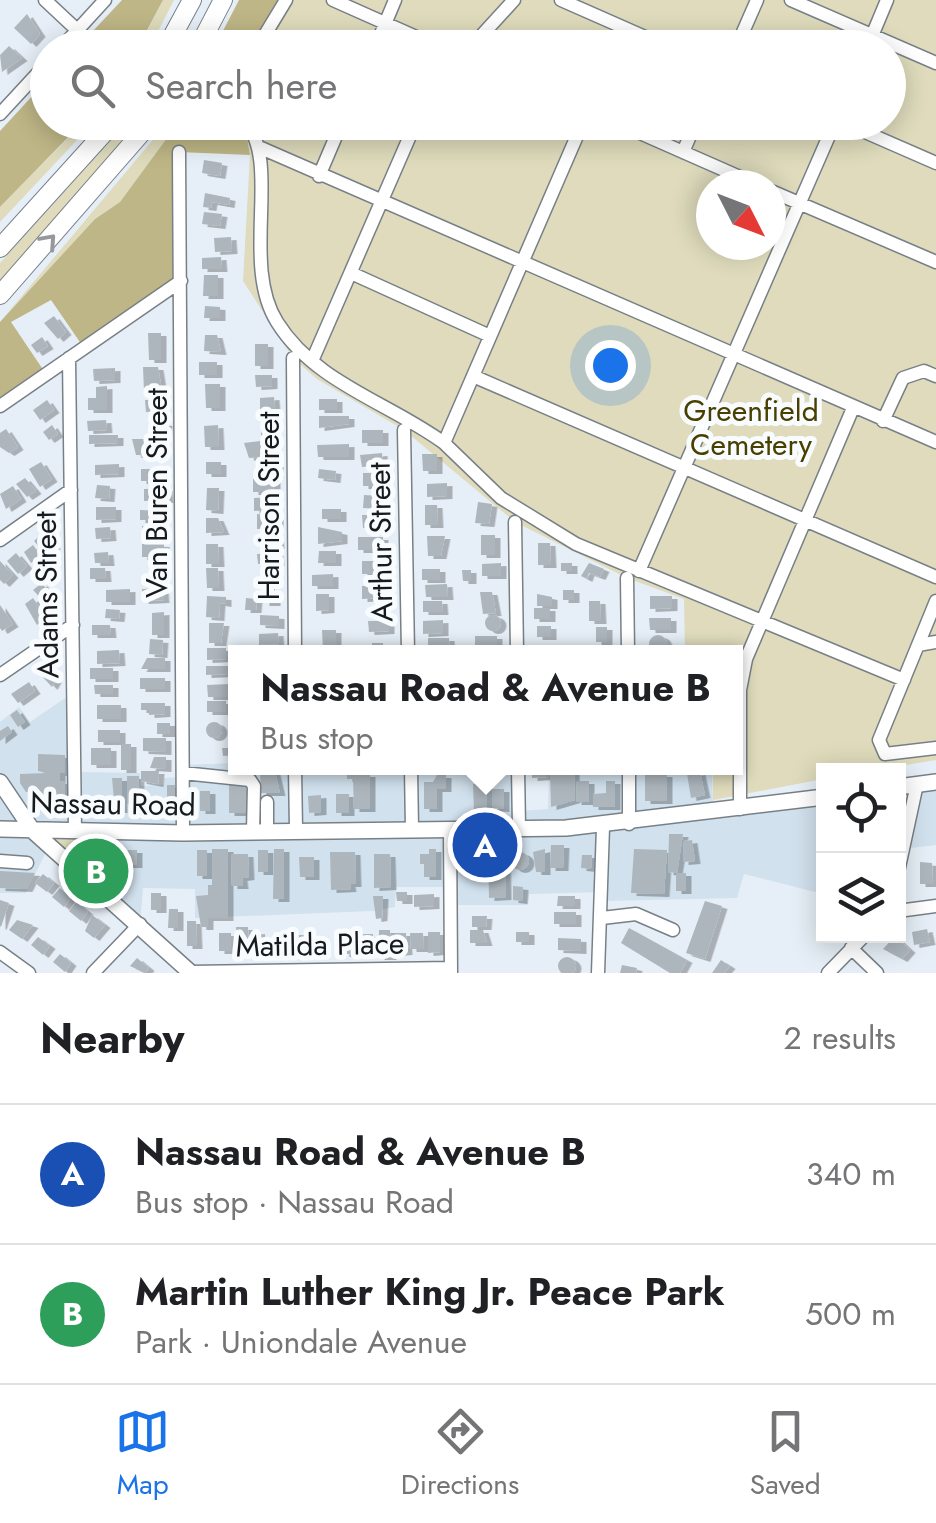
<!DOCTYPE html>
<meta charset="utf-8">
<style>
:root{--surface:#fff;--page:#f2f2f2;--text:#202124;--muted:#757577;--line:#e0e0e0;--accent:#1a73e8}
body{margin:0;font-family:Jost,sans-serif;background:var(--page);color:var(--text)}
.controls{position:absolute;right:30px;bottom:30px;display:grid;overflow:hidden;border-radius:0px;box-shadow:0 5px 25px #0003}
.controls button{width:90px;height:90px;display:grid;place-items:center;padding:0;border:0;border-bottom:2px solid var(--line);background:var(--surface);color:var(--text);font:50px sans-serif}
.compass{position:absolute;left:696px;top:170px;width:90px;height:90px;border-radius:50%;background:var(--surface);box-shadow:0 5px 25px #0003;rotate:132deg}
.you{position:absolute;left:610px;top:365px;width:35px;height:35px;margin:-25px;border:8px solid #fff;border-radius:50%;background:#1a73e8;box-shadow:0 0 0 15px #1a73e833}
.badge{display:grid;place-items:center;width:65px;height:65px;border-radius:50%;background:var(--accent);color:#fff;font-size:32px;font-weight:700}
.pin{position:absolute;translate:-50% -50%;border:5px solid #fff;box-shadow:0 2px 10px #0006}
.popup{position:absolute;left:228px;top:645px;width:515px;height:130px;box-sizing:border-box;display:grid;place-content:center;border-radius:0px;background:var(--surface);filter:drop-shadow(0 2px 8px #0005);font-size:32px;white-space:nowrap;color:var(--muted)}
.popup b{font-size:38px;color:var(--text)}
.popup::after{content:'';position:absolute;left:50%;top:100%;margin-left:-20px;border:20px solid transparent;border-top-color:var(--surface)}
.list{margin:0;padding:0;list-style:none}
h2{display:flex;justify-content:space-between;align-items:center;height:130px;margin:0;padding:0 40px;font-size:42px}
h2 small{font-size:32px;font-weight:400;color:var(--muted)}
.list li{display:grid;grid-template-columns:65px 1fr auto;gap:30px;align-items:center;box-sizing:border-box;height:140px;padding:0 40px;border-top:2px solid var(--line)}
.list b{display:block;font-size:38px;white-space:nowrap}
.list p{margin:0;font-size:32px;white-space:nowrap;color:var(--muted)}
.list em{font-size:32px;font-style:normal;color:var(--muted)}
.icon{flex:none;width:55px;height:55px;fill:none;stroke:currentColor;stroke-width:2;stroke-linecap:round;stroke-linejoin:round}
.map{position:relative;flex:none;width:936px;height:973px;overflow:hidden}
.search{position:absolute;background:var(--surface);box-shadow:0 5px 25px #0003;left:30px;right:30px;top:30px;height:110px;display:flex;align-items:center;gap:25px;box-sizing:border-box;padding:0 35px;border-radius:55px;color:var(--muted);font-size:38px}
.sheet{height:410px;background:var(--surface)}
nav{display:flex;justify-content:space-around;align-items:center;box-sizing:border-box;height:140px;border-top:2px solid var(--line);background:var(--surface);font-size:28px;color:var(--muted)}
nav a{display:grid;justify-items:center;gap:5px}
nav .on{color:var(--accent)}
.map>svg:first-child{display:block}
.built{fill:#d1e1ed}
.green{fill:#dfdbbc;fill-rule:evenodd}
.forest{fill:#beb686}
.building{fill:#adb6bd;filter:url(#shadow)}
.lines{fill:none;stroke-linecap:round;stroke-linejoin:round}
.minor-casing{stroke:#788086;stroke-width:15}
.major-casing{stroke:#788086;stroke-width:18}
.highway-casing{stroke:#788086;stroke-width:20}
.minor{stroke:#fff;stroke-width:12}
.major{stroke:#fff;stroke-width:15}
.highway{stroke:#fff;stroke-width:18}
.oneway{stroke:#979899}
.labels{text-anchor:middle;stroke-width:10;stroke-linejoin:round;paint-order:stroke}
.park-label{font-size:30px;fill:#494000;stroke:#f8fcff}
.street-label{font-size:30px;fill:#171a1d;stroke:#f8fcff}
</style>
<div class="map">
<svg width="936" height="973" viewBox="0 0 936 973">
<defs>
<filter id="shadow"><feDropShadow dx="5.5" dy="3" stdDeviation="0" flood-color="#0004"/></filter>
</defs>
<rect width="100%" height="100%" fill="#e6eff7"/>
<path class="built" d="M74 692 75 772 140 773 141 786 163 785 164 778 182 777 183 765 235 763V768L243 770 518 768 519 811 548 809 549 768H712L713 812 823 797V894L744 874 737 898 602 901V892L529 894 528 905H451L450 887H396L395 907 372 911 195 918V889L143 888 140 924 34 832 45 854 26 893H0V722L19 707 30 722Z
M936 782V845L902 849 898 787Z"/>
<path class="green" d="M163 0H174L150 47 138 48Z
M279 0H936V760L875 770 824 771 823 779 713 800V768H735V652H685L684 599 627 578 515 522 404 430 317 379 293 358 243 281 250 155 246 131 210 123 888 122V48L250 47ZM711 185H771V245H711Z
M83 123H93L0 222V207Z
M127 123H140L0 281V263Z
M167 123H178L120 202 95 219 0 322Z
M33 831 110 833 111 896Z"/>
<path class="forest" d="M122 0H163L138 47H78Z
M239 0H279L250 47 214 48Z
M47 80 48 122 82 123 0 207V131Z
M178 123H210L246 131 250 155 179 152 181 281 84 348 51 300 11 322 46 374 0 406V322L95 219 120 202Z"/>
<path class="building" d="M27 14 40 34 31 44 14 28Z
M9 46 22 58 2 72 0 55Z
M204 160 222 163 220 176 202 173Z
M205 193 230 198 229 205 212 202 211 208 203 207Z
M204 212 222 214 220 226 202 224Z
M231 237 232 251 215 252 214 238Z
M221 257 222 269H202V258Z
M204 275H218V296H203Z
M205 306 220 307V318H204Z
M54 316 66 332 58 339 44 323Z
M148 333H161V360H149Z
M205 335H217L221 352 204 351Z
M42 337 48 346 37 353 31 345Z
M255 344H268V366H255Z
M199 362H217V375H199Z
M143 367H158L162 391 144 392Z
M115 368V380L94 381 93 369Z
M255 375H272V386L256 387Z
M205 384H220V408H206Z
M107 386V410H88V398H96V387Z
M274 397 275 409H260V398Z
M319 399H337V410H319Z
M47 400 54 410 40 420 33 410Z
M145 400H161V411L146 412Z
M319 416H349V424L319 428Z
M106 420 107 430 88 431 87 421Z
M150 421 167 423 166 433 149 432Z
M52 425 58 434 49 440 43 432Z
M218 425 219 447H205L204 426Z
M261 426H275V436H261Z
M6 429 18 447 9 453 0 447V433Z
M362 430H383V443H362Z
M89 435H118V443L89 444Z
M132 439H154L149 455H136Z
M260 441 261 457 249 458 244 443Z
M349 444V457H318L317 445Z
M382 453 383 465 362 467 360 455Z
M422 454H437V471H423Z
M41 462 52 479 40 487 29 469Z
M206 462H221V474H206Z
M119 464V474L95 475V465Z
M278 464V475L258 476 257 465Z
M141 469H163V481H141Z
M319 469 336 471 335 480 318 478Z
M363 473H382V486H363Z
M25 478 36 491 27 497 16 484Z
M253 479H275V492H253Z
M447 483V496L427 497V484Z
M97 485 110 486 109 499 95 498Z
M13 486 21 499 6 509 0 494Z
M167 488 168 500 144 501V489Z
M207 488H219L218 511 206 510Z
M364 495 383 496 382 509 363 508Z
M275 497V510L254 511V498Z
M478 502 492 504 489 524 475 523Z
M425 505H437L438 525H425Z
M96 507H116V519L96 520Z
M322 509H341V519H322Z
M140 510 161 511 162 520H140Z
M257 514 278 517V528L257 529Z
M362 515H383V528H363Z
M206 518H218L224 532 206 533Z
M163 525V537L142 538V526Z
M110 527 111 538 96 539 95 528Z
M318 527 342 532V541L318 544Z
M43 532 55 546 45 554 34 541Z
M481 535H495V555H481Z
M262 536H278L279 546H262Z
M427 536H445L441 556H428Z
M358 537H383V550H358Z
M538 543H550L551 565H538Z
M142 544H164V557H142Z
M206 544H218L219 564H206Z
M33 545 41 556 31 563 24 552Z
M319 551H336V563H318Z
M108 552 109 563H95L94 553Z
M16 553 27 566 18 574 7 561Z
M278 553 279 563 258 564 257 554Z
M0 561 13 575 4 584 0 580Z
M362 561H382L383 574H362Z
M165 562 166 574 153 575 152 563Z
M501 563V576H482V564Z
M561 563H572V571H561Z
M589 563 604 569 600 577 589 573 587 579 581 576Z
M90 568H105L106 579H90Z
M206 568H218L219 588H207Z
M263 568H275V582H264Z
M422 569H440V580H422Z
M462 570H471V581H463Z
M333 574V586H312V575Z
M42 583 55 601 48 606 33 590Z
M447 584 448 597H426L425 585Z
M382 585 383 598 362 599V586Z
M163 588 164 600 143 601 142 589Z
M130 589V602H106V590Z
M264 589H275V603H264Z
M563 590H574V600H563Z
M480 592H492L496 613 483 614Z
M316 594H329V610L316 611Z
M537 594 552 597V606H537Z
M207 596 226 597V604L220 603 219 618 206 617Z
M650 596H672V608L650 609Z
M33 598 47 618 37 625 25 604Z
M246 598 257 599 256 610H245Z
M423 601H442L443 612H423Z
M589 601H600L601 621H589Z
M0 605 13 624 2 631 0 628Z
M534 608H550V619H534Z
M106 609 120 610 119 619 105 618Z
M164 612V635H152V613Z
M260 615 279 616V626L260 625Z
M485 623a8 8 0 1 1 16 0a8 8 0 1 1-16 0Z
M649 618H671V630H650Z
M443 620V633L423 634V621Z
M368 621H389V631L369 632Z
M209 623H224L221 643H209Z
M92 625H110L111 635H92Z
M537 626H551V637H537Z
M596 627H607V642H596Z
M322 630H336V650L323 651Z
M278 633 279 644 259 645V634Z
M649 644a9 9 0 1 1 18 0a9 9 0 1 1-18 0Z
M475 636H497V649H475Z
M428 638H449L450 650 428 651Z
M150 639 163 640 162 655 149 654Z
M372 643H383V652H363L372 649Z
M539 646H562V652H539Z
M207 648H226V659L207 660Z
M119 650 120 663 97 664V651Z
M147 658H165V669H141Z
M48 662 56 680 52 687 36 670Z
M206 666H228V674L206 675Z
M90 668H113V679H90Z
M140 678H165V689H140Z
M29 682 35 691 18 703 11 694Z
M229 684V697H208L207 685Z
M94 685H113V694H95Z
M207 701H226V712H207Z
M141 703H165V714L149 715V710H141Z
M97 705H121V719H97Z
M17 710 25 722 18 727 10 715Z
M206 730a8 8 0 1 1 16 0a8 8 0 1 1-16 0Z
M157 723H170V734H157Z
M8 726 12 732 0 741V731Z
M98 730H120V742H98Z
M143 738H166V752L143 751Z
M121 744H131V770H121Z
M91 748H111V765H91Z
M222 748H235V755L223 756Z
M38 754 65 755V773H60V781H65V811H48V803H36V792H26L20 783V774L47 773 38 771Z
M154 757H166V769L150 768Z
M532 768H546V777L532 778Z
M347 769H352V774H370V809H354L353 779H347Z
M141 771H159L158 784 141 781Z
M550 771H574L575 800 551 807Z
M260 772H275L280 793H261Z
M700 772 705 795 691 798 687 774Z
M645 774H667V801H645Z
M437 775H446V789H437V809H424V782H433Z
M127 776H139L138 807 127 804Z
M112 778H122V810H115Z
M577 781H589V802H576Z
M606 781H615V807H593V794L606 793Z
M229 782H239L249 792V813H229Z
M473 784H487V812H474Z
M167 785H175V814L167 815Z
M492 789H504V809L492 808Z
M200 791H210V811H200Z
M336 794H349V813H336Z
M321 795V812L309 813 308 796Z
M669 834H683L677 873 668 872Z
M692 840 695 861 683 862 684 841Z
M551 845H564L563 868H550Z
M488 848H505L506 897 489 898Z
M212 849H228V918H208V927H201L196 896 208 895V885H212Z
M274 849H284V899H273Z
M429 849H436V877H424V864H420V854H429Z
M545 849V872H536L533 852Z
M634 849 667 850 664 894 631 893Z
M112 850H137V865H118V876H111Z
M197 850H207V876H197Z
M258 850H268V872H258Z
M330 852H355L356 884H350L351 889 331 890Z
M511 861a9 9 0 1 1 18 0a9 9 0 1 1-18 0Z
M231 854H248L249 877 242 878 243 886H232Z
M374 854H390L391 887 374 888Z
M468 854H482L483 869H471Z
M582 855H592L591 869 581 868Z
M299 857H314V877H300Z
M920 862 932 863 933 884H920Z
M0 871 35 873 27 889 0 888Z
M676 873H686V891H676Z
M43 874 54 883 47 892 35 883Z
M513 886 523 887 522 901 513 900Z
M60 888 71 898 64 907 52 897Z
M396 892H407V901H397Z
M151 893H161V910H151Z
M434 894V906L414 907V895Z
M373 896H383L382 918 376 919Z
M558 896H575V906H557Z
M0 900 9 903 1 927 0 926Z
M705 901 722 906 705 959 686 953Z
M76 902 88 912 81 921 69 911Z
M169 909H178V928H168Z
M554 912H576V924H554Z
M92 915 105 925 94 938 85 931Z
M472 916H487L486 927H472Z
M17 920 33 925 22 939 9 930Z
M187 921H196L197 946H187Z
M236 927H248L249 950H237Z
M629 928 687 960 680 973H670L621 943Z
M927 929 930 942 914 945 912 932Z
M344 930H355L356 954H344Z
M379 930H390L391 957H379Z
M470 930H483L487 943H470Z
M428 932H440V952L428 953Z
M516 932H529V942H516Z
M219 933H231V951H219Z
M395 933H406L407 952 395 953Z
M410 933H423L424 949H411Z
M265 934 267 950 256 951 255 935Z
M272 934H284V950L273 951Z
M362 934H373V954H362Z
M298 935H312V947L298 944Z
M895 936 910 950 902 959 883 949Z
M38 937 50 946 43 955 31 945Z
M558 938 581 939V951L558 950Z
M60 954 71 963 65 972 53 962Z
M558 966a9 9 0 1 1 18 0a9 9 0 1 1-18 0Z
M137 958 149 968 145 973 130 966Z
M721 960 730 966 724 973H712Z
M622 965 637 968 636 973H620Z"/>
<g class="lines">
<g class="minor-casing">
<path id="minor" d="M45 0 77 30
M333 0 441 48
M561 0 670 48
M791 0 936 63
M61 48 105 0
M257 48 286 0
M375 48 395 0
M470 48 514 0
M736 48 757 0
M867 48 887 0
M0 114 48 62
M245 122C282 162 240 263 277 322 315 383 388 402 444 443
M583 122 444 443 501 498 576 544 904 680
M615 122 758 185
M842 122 936 163
M261 148 936 442
M179 152 183 833
M683 152 696 122
M319 176 342 122
M771 191 936 262
M351 273 490 336
M69 358 75 832
M293 358 295 652
M312 361 416 122
M473 376 936 577
M0 406 181 281
M883 421 903 378 924 371 936 376
M404 430 408 652
M515 522 517 652
M0 540 71 490
M639 571 835 122
M627 578 628 652
M936 642 918 645 879 740 885 754 936 748
M918 645 936 601
M0 675 73 625
M295 768 296 830
M411 768 412 829
M518 768 519 828
M629 768V824
M183 773 250 780 254 786 253 831
M267 802V831
M740 809V690L746 659 853 408
M450 830 451 973
M0 861 27 863
M898 872 917 784
M898 911 936 906
M602 918 636 914 673 930
M851 948 877 973
M0 952 29 973
M190 972 451 968
M93 973 140 924
M598 973 603 827
M828 973 864 936"/>
</g>
<g class="major-casing">
<path id="major" d="M0 782 33 831 191 973
M898 787 936 782
M0 829 183 833 566 828 824 797"/>
</g>
<g class="highway-casing">
<path id="highway" d="M166 48 192 0
M198 48 223 0
M0 248 114 122
M0 295 151 122"/>
</g>
<use href="#minor" class="minor"/>
<use href="#major" class="major"/>
<use href="#highway" class="highway"/>
</g>
<defs><path id="oneway-chevron" d="M-2-3.5L2.5 0L-2 3.5" fill="none" stroke-width="1.6" stroke-linecap="round" stroke-linejoin="round" transform="scale(2.5)"/></defs>
<use class="oneway" href="#oneway-chevron" transform="translate(49 241) rotate(-48)"/>
<g class="labels">
<g class="park-label">
<text x="751" y="421">Greenfield<tspan x="751" dy="34">Cemetery</tspan></text>
</g>
<g class="street-label">
<text transform="translate(157 493) rotate(-90)" y="10">Van Buren Street</text>
<text transform="translate(269 506) rotate(-90)" y="10">Harrison Street</text>
<text transform="translate(381 542) rotate(-91)" y="10">Arthur Street</text>
<text transform="translate(47 595) rotate(-91)" y="10">Adams Street</text>
<text transform="translate(113 804) rotate(1)" y="10">Nassau Road</text>
<text transform="translate(320 945) rotate(-1)" y="10">Matilda Place</text>
</g>
</g>
</svg>
<div class="controls">
<button><svg class="icon" aria-label="locate" viewBox="0 0 24 24"><circle cx="12" cy="12" r="6"/><path d="M12 2v4M12 18v4M2 12h4M18 12h4"/></svg></button>
<button><svg class="icon" aria-label="layers" viewBox="0 0 24 24"><path d="M12 4l9 5-9 5-9-5zM3 14l9 5 9-5"/></svg></button>
</div>
<svg class="compass" viewBox="-18 -18 36 36"><path d="M0-13l5 13h-10z" fill="#e53935"/><path d="M0 13l5-13h-10z" fill="#757577"/></svg>
<div class="you"></div>
<div class="pin badge" style="left:485px;top:845px;background:#1a4fb4">A</div>
<div class="popup"><b>Nassau Road &amp; Avenue B</b>Bus stop</div>
<div class="pin badge" style="left:96px;top:871px;background:#2e9e5b">B</div>
<div class="search"><svg class="icon" aria-label="search" viewBox="0 0 24 24"><circle cx="10" cy="10" r="6"/><path d="M15 15l6 6"/></svg>Search here</div>
</div>
<section class="sheet">
<h2>Nearby<small>2 results</small></h2>
<ul class="list">
<li><span class="badge" style="background:#1a4fb4">A</span><div><b>Nassau Road &amp; Avenue B</b><p>Bus stop · Nassau Road</p></div><em>340 m</em></li>
<li><span class="badge" style="background:#2e9e5b">B</span><div><b>Martin Luther King Jr. Peace Park</b><p>Park · Uniondale Avenue</p></div><em>500 m</em></li>
</ul>
</section>
<nav>
<a class="on"><svg class="icon" aria-label="map" viewBox="0 0 24 24"><path d="M3 6l6-2 6 2 6-2v14l-6 2-6-2-6 2zM9 4v14M15 6v14"/></svg>Map</a>
<a><svg class="icon" aria-label="directions" viewBox="0 0 24 24"><path d="M12 3l9 9-9 9-9-9zM9 14v-3h6M13 9l2 2-2 2"/></svg>Directions</a>
<a><svg class="icon" aria-label="saved" viewBox="0 0 24 24"><path d="M7 4h10v16l-5-4-5 4z"/></svg>Saved</a>
</nav>
